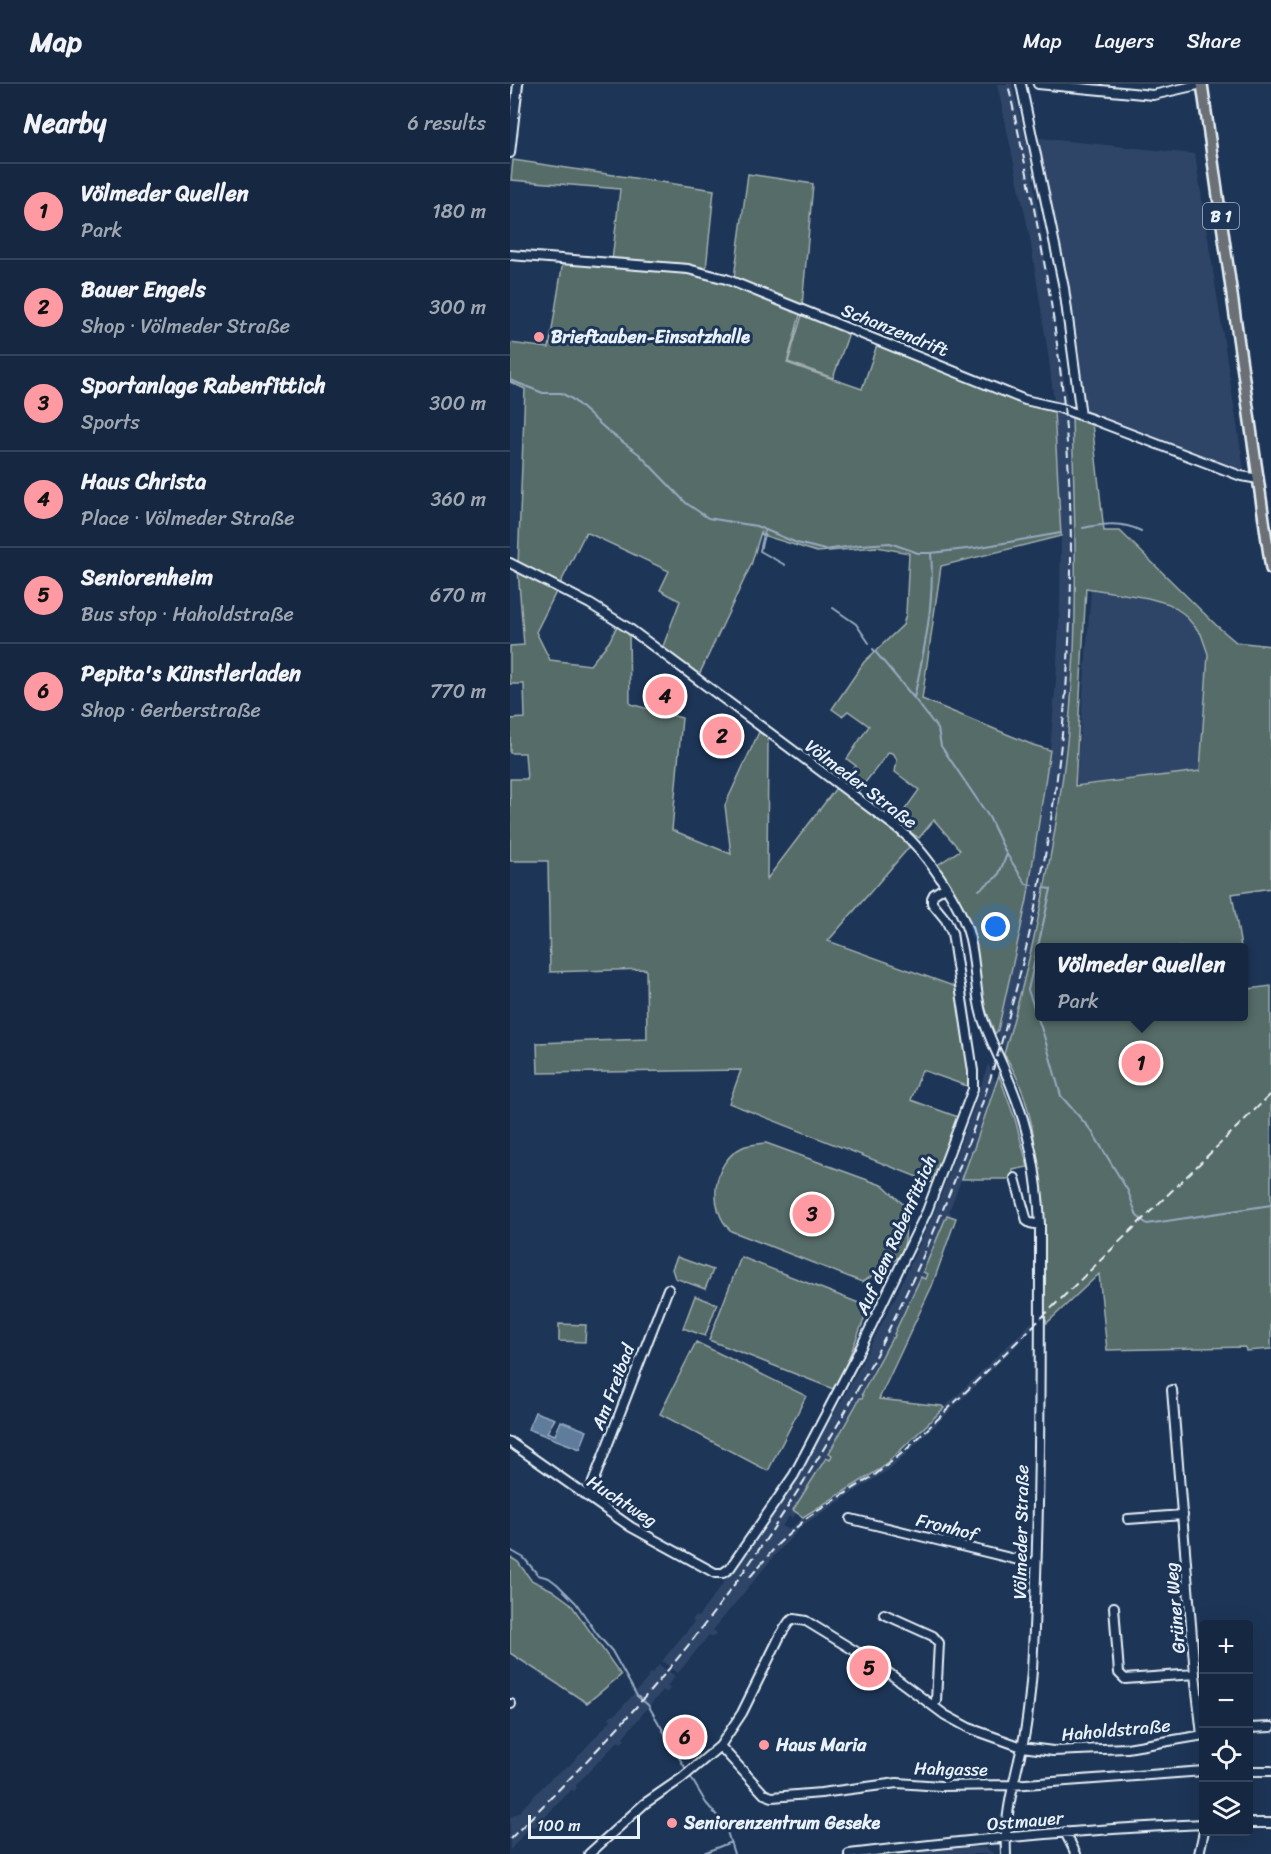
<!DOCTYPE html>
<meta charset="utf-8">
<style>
:root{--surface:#162841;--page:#23344c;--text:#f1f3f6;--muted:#9ea6b1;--line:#35445a;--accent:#ff9aa2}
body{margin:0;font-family:Sriracha,sans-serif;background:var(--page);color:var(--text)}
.controls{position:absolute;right:18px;bottom:18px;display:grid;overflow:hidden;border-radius:6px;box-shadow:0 6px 24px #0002}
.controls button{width:54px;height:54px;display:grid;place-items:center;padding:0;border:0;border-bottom:2px solid var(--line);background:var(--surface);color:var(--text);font:30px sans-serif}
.scale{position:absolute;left:18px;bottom:15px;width:112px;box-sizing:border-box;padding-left:6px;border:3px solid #e8f1f8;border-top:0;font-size:16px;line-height:21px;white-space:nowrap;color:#e8f1f8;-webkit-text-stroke:4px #1d3557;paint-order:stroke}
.you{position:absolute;left:486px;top:843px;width:21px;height:21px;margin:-15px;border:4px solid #fff;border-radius:50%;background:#1a73e8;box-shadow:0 0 0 9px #1a73e833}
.badge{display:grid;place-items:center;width:39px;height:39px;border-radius:50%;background:var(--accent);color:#111;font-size:20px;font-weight:700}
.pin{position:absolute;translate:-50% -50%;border:3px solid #fff;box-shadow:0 2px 6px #0006}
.popup{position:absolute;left:525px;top:859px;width:213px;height:78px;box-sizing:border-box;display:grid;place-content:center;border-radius:6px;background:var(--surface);filter:drop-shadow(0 2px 4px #0005);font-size:20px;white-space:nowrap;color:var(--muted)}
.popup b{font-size:22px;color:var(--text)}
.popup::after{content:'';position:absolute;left:50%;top:100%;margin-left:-12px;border:12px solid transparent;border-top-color:var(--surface)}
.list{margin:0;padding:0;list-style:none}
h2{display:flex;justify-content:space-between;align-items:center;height:78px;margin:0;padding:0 24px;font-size:26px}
h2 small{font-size:20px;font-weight:400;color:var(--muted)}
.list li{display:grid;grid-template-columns:39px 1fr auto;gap:18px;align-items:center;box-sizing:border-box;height:96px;padding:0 24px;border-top:2px solid var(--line)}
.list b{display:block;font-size:22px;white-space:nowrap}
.list p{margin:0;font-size:20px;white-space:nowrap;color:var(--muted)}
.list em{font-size:20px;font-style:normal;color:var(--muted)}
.icon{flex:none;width:33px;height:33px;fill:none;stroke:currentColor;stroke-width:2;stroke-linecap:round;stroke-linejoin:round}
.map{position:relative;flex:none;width:761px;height:1770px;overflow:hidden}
header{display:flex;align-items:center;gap:36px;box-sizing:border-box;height:84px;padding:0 30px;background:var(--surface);border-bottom:2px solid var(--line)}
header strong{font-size:28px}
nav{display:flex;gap:33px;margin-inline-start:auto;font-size:21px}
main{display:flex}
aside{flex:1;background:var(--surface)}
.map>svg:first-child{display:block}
.built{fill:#2f4568}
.green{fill:#576c67;stroke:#a0aeb0;stroke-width:1.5;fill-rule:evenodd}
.water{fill:#5f7b9c;stroke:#96aac1;stroke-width:1.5}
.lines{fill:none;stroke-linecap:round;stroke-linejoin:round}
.stream{stroke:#96aac1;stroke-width:2}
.minor-casing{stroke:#e8f1f8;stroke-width:12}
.major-casing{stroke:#e8f1f8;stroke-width:14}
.minor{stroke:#1d3557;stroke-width:8}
.major{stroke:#6a7074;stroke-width:9}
.rail{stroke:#e8f1f8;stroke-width:2;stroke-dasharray:9 4.5;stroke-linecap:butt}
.poi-dot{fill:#ff9aa2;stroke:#1d3557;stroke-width:2}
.labels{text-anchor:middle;stroke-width:6;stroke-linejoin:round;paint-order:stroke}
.shield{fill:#1d3557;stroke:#abb9c8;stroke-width:1.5}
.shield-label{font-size:16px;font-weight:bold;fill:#e8f1f8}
.street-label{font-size:18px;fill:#e8f1f8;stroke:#1d3557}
.poi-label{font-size:18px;font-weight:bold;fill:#e8f1f8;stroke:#1d3557;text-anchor:start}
</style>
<header>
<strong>Map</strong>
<nav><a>Map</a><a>Layers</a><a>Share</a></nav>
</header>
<main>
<aside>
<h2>Nearby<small>6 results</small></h2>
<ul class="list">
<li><span class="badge">1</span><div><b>Völmeder Quellen</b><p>Park</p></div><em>180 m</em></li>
<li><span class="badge">2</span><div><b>Bauer Engels</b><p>Shop · Völmeder Straße</p></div><em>300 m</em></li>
<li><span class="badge">3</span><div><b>Sportanlage Rabenfittich</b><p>Sports</p></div><em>300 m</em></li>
<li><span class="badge">4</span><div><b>Haus Christa</b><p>Place · Völmeder Straße</p></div><em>360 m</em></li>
<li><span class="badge">5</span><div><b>Seniorenheim</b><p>Bus stop · Haholdstraße</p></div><em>670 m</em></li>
<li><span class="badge">6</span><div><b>Pepita's Künstlerladen</b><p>Shop · Gerberstraße</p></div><em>770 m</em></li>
</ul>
</aside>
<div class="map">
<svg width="761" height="1770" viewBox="0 0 761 1770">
<rect width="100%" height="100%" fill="#1d3557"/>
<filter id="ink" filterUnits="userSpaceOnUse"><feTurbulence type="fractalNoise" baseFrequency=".0167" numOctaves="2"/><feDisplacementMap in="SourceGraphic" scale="12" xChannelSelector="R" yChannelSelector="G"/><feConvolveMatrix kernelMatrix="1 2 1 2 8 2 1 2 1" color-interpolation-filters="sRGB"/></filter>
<g filter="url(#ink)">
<path class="built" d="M487 0H502L519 68 558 322 544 318 539 276 520 154Z
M528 54 685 70 734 386 725 385 577 328 559 205Z
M544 327 562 332 565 464 564 570 552 699 541 769 508 920 495 966 487 950 517 816 530 739 540 666 546 597 550 520 551 452Z
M581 506 639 515 660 522 674 531 691 550 697 571 690 687 566 701Z
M478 980 486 999 464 1063 466 1065 464 1068H462L439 1127 441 1128 440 1132 437 1131 413 1188 417 1190 415 1195 411 1193 384 1255 381 1254 352 1310 354 1312 352 1315 350 1314 319 1368 323 1371 320 1376 316 1374 283 1426 286 1429 283 1434 279 1432 272 1442 278 1446 308 1422 372 1384 522 1238 523 1245 383 1383 293 1441 265 1471 203 1546 207 1549 203 1553 199 1551 168 1589 152 1577 184 1538 182 1536 185 1532 188 1533 226 1482 289 1390 337 1307 386 1212 426 1124 464 1023Z
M149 1581 165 1592 157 1602 160 1605 156 1609 153 1606 113 1653 115 1656 111 1659 108 1657 66 1701 67 1704 64 1707 61 1706 24 1744 21 1742 0 1766V1734L9 1728 41 1694 60 1681 101 1636 99 1633 103 1630 105 1631 138 1594 137 1592 140 1589H142Z
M456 1763 476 1764 484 1770H380Z"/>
<path class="green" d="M3 76 204 106 196 185 102 177 110 105 1 96Z
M238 90 303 100 292 222 224 194Z
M53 177 177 187 199 191 291 227 277 279 352 305 368 258 512 317 544 327 551 452 431 482 412 615 523 661 540 666 517 816 488 946 485 950 476 926 470 901 463 845 455 828 426 782 450 766 424 736 409 754 386 738 409 706 385 688 387 676 384 670 379 668 347 709 334 698 346 682 337 675 359 642 338 627 332 632 322 625 354 578 393 541 396 530 399 469 367 463 307 468 252 451 251 448 241 481 188 593 152 565 170 517 150 506 159 487 76 448 49 502 8 481 15 305 0 298V259L39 264Z
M293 228 340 246 323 294 278 278Z
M562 332 582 339 594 447H610L706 541 726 558 761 562V804L722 810 731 863 529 864V932H733V875L738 905 761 902V1265L736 1267 735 1263 597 1266 589 1190 537 1239 534 1232C533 1200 531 1167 530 1135 528 1079 526 1019 494 970 531 842 558 701 564 568 567 490 564 411 562 332ZM576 504 638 514 659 520 674 530 691 550 698 570 690 687 565 702Z
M8 486 47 506 26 548 40 576 80 581 99 558 108 540 119 548 120 620 172 634 162 746 221 770 215 721 249 648 258 654 257 795 326 704 401 761 318 857 446 903 460 996 457 1002 412 986 401 1016 448 1033 425 1100 219 1019 231 986 28 989 27 959 137 955 136 885 40 888 38 777H0V695H17L15 669H0V635L15 634 14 600H0V562L14 561Z
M489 991 505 1035 518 1083 503 1086 502 1095H452L462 1068 465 1065 464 1064Z
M256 1059 374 1102 394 1121C395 1134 398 1158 391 1169 384 1180 363 1192 352 1198L221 1147C197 1125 202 1077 233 1063 239 1060 249 1060 256 1059Z
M437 1131 446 1134 422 1202 369 1315 432 1322 434 1324 372 1384 293 1433 283 1426 316 1374 320 1376 322 1371 319 1369 350 1314H352L353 1312 352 1310 382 1254H384L385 1251 384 1250 411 1193 415 1195 417 1190 413 1188Z
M167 1173 203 1186 195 1205 165 1194 162 1185Z
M231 1173 359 1223 326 1306 199 1256Z
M185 1212 207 1220 195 1252 173 1244Z
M49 1240 76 1241 75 1258 49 1257Z
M186 1258 296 1312 258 1387 150 1330Z
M0 1473 8 1478 21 1496 42 1506 60 1519 111 1591 77 1619 0 1569Z"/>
<path class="water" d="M25 1328 45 1335 37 1348 45 1351 51 1337 77 1347 70 1365 18 1345Z"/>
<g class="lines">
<path class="stream" d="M0 296 33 309H51L62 315 98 347 129 370 176 419 198 434 246 442 287 459 315 466 350 461 380 459 408 469H421L465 464 551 449
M573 444C593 440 612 437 631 447
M255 446 250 467 275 481
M421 469C425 517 414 568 404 614L428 645 431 662 479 733 496 769 516 800 522 801
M323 524 346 540 359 559
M363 565 404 614
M534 804 541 805 518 906 534 952 551 1012 581 1046 618 1107 627 1132 637 1140 761 1121
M469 806 488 792 497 770
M0 1466 14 1474 28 1491 39 1494 47 1500 66 1519 87 1550 102 1567 127 1612 138 1621 196 1719 215 1741 224 1770
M191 1770 221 1758"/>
<g class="minor-casing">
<path id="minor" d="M511 0 554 204 571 332
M528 0 643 11 692 0
M0 69 8 0
M0 171 178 185 216 195 515 316 550 324 584 336 731 392 749 395
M0 479 80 520 120 545 390 746C417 769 455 825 461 860 466 884 465 909 472 932 480 957 493 980 502 1004 520 1048 528 1094 530 1141 530 1289 530 1438 522 1586 520 1611 518 1638 512 1663 504 1698 494 1733 496 1770
M505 1094 517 1137 520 1139 530 1141
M662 1306 685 1590 692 1651
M0 1358 121 1443 205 1489H213L220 1484 284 1391 352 1261 417 1127 463 1005V987L442 849 436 836 422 819V814L424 810 435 803
M76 1412 80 1406 158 1205
M341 1435 525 1480
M618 1435 673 1431
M604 1523 609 1589 615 1595 685 1590
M374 1530 423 1552 429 1559 426 1617 423 1622
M0 1620H1
M738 1644 761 1643
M210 1662 254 1710 262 1713 311 1709 387 1699 431 1702 502 1701 694 1687
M738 1687H761
M738 1739H761
M555 1748 566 1770
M79 1770 134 1720 172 1694 210 1662 232 1629 271 1550 279 1538 284 1535 296 1537 368 1581 435 1631 459 1644 512 1663 543 1667 617 1664 694 1651
M339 1770C457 1756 575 1745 694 1740
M689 1770 694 1747"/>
</g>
<g class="major-casing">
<path id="major" d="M692 0 761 485"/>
</g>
<use href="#minor" class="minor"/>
<use href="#major" class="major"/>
<path class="rail" d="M240 1493 268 1460 298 1433 365 1391 397 1365 761 1010
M0 1755C68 1687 136 1617 194 1541 461 1194 594 760 554 322 544 213 521 107 498 0"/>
</g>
</g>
<g class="poi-dot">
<circle cx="29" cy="253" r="6"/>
<circle cx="254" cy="1661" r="6"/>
<circle cx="162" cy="1739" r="6"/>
</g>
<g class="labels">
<rect class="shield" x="693" y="119" width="36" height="26" rx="4.5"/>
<g class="shield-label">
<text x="711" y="138">B 1</text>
</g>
<g class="street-label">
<text transform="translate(385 246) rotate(22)" y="6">Schanzendrift</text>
<text transform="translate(351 700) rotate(37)" y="6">Völmeder Straße</text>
<text transform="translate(386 1151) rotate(-66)" y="6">Auf dem Rabenfittich</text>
<text transform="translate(103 1303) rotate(-69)" y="6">Am Freibad</text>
<text transform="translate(112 1417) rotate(33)" y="6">Huchtweg</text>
<text transform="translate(437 1443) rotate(14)" y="6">Fronhof</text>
<text transform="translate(511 1448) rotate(-89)" y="6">Völmeder Straße</text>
<text transform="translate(665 1524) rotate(-95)" y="6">Grüner Weg</text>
<text transform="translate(606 1646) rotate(-5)" y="6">Haholdstraße</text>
<text transform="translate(441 1685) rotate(1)" y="6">Hahgasse</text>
<text transform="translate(515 1737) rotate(-5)" y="6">Ostmauer</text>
</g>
<g class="poi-label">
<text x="41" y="259">Brieftauben-Einsatzhalle</text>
<text x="266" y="1667">Haus Maria</text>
<text x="174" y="1745">Seniorenzentrum Geseke</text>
</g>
</g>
</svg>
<div class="controls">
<button>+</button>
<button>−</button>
<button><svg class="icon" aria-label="locate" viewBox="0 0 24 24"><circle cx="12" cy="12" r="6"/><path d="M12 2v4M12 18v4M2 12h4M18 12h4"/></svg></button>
<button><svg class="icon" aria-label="layers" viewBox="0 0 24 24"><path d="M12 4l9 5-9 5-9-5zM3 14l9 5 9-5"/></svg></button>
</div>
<div class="scale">100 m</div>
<div class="you"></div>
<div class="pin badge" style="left:631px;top:979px">1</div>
<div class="popup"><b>Völmeder Quellen</b>Park</div>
<div class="pin badge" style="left:212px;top:652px">2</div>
<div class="pin badge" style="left:302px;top:1130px">3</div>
<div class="pin badge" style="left:155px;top:612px">4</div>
<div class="pin badge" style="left:359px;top:1584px">5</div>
<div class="pin badge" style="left:175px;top:1653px">6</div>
</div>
</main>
